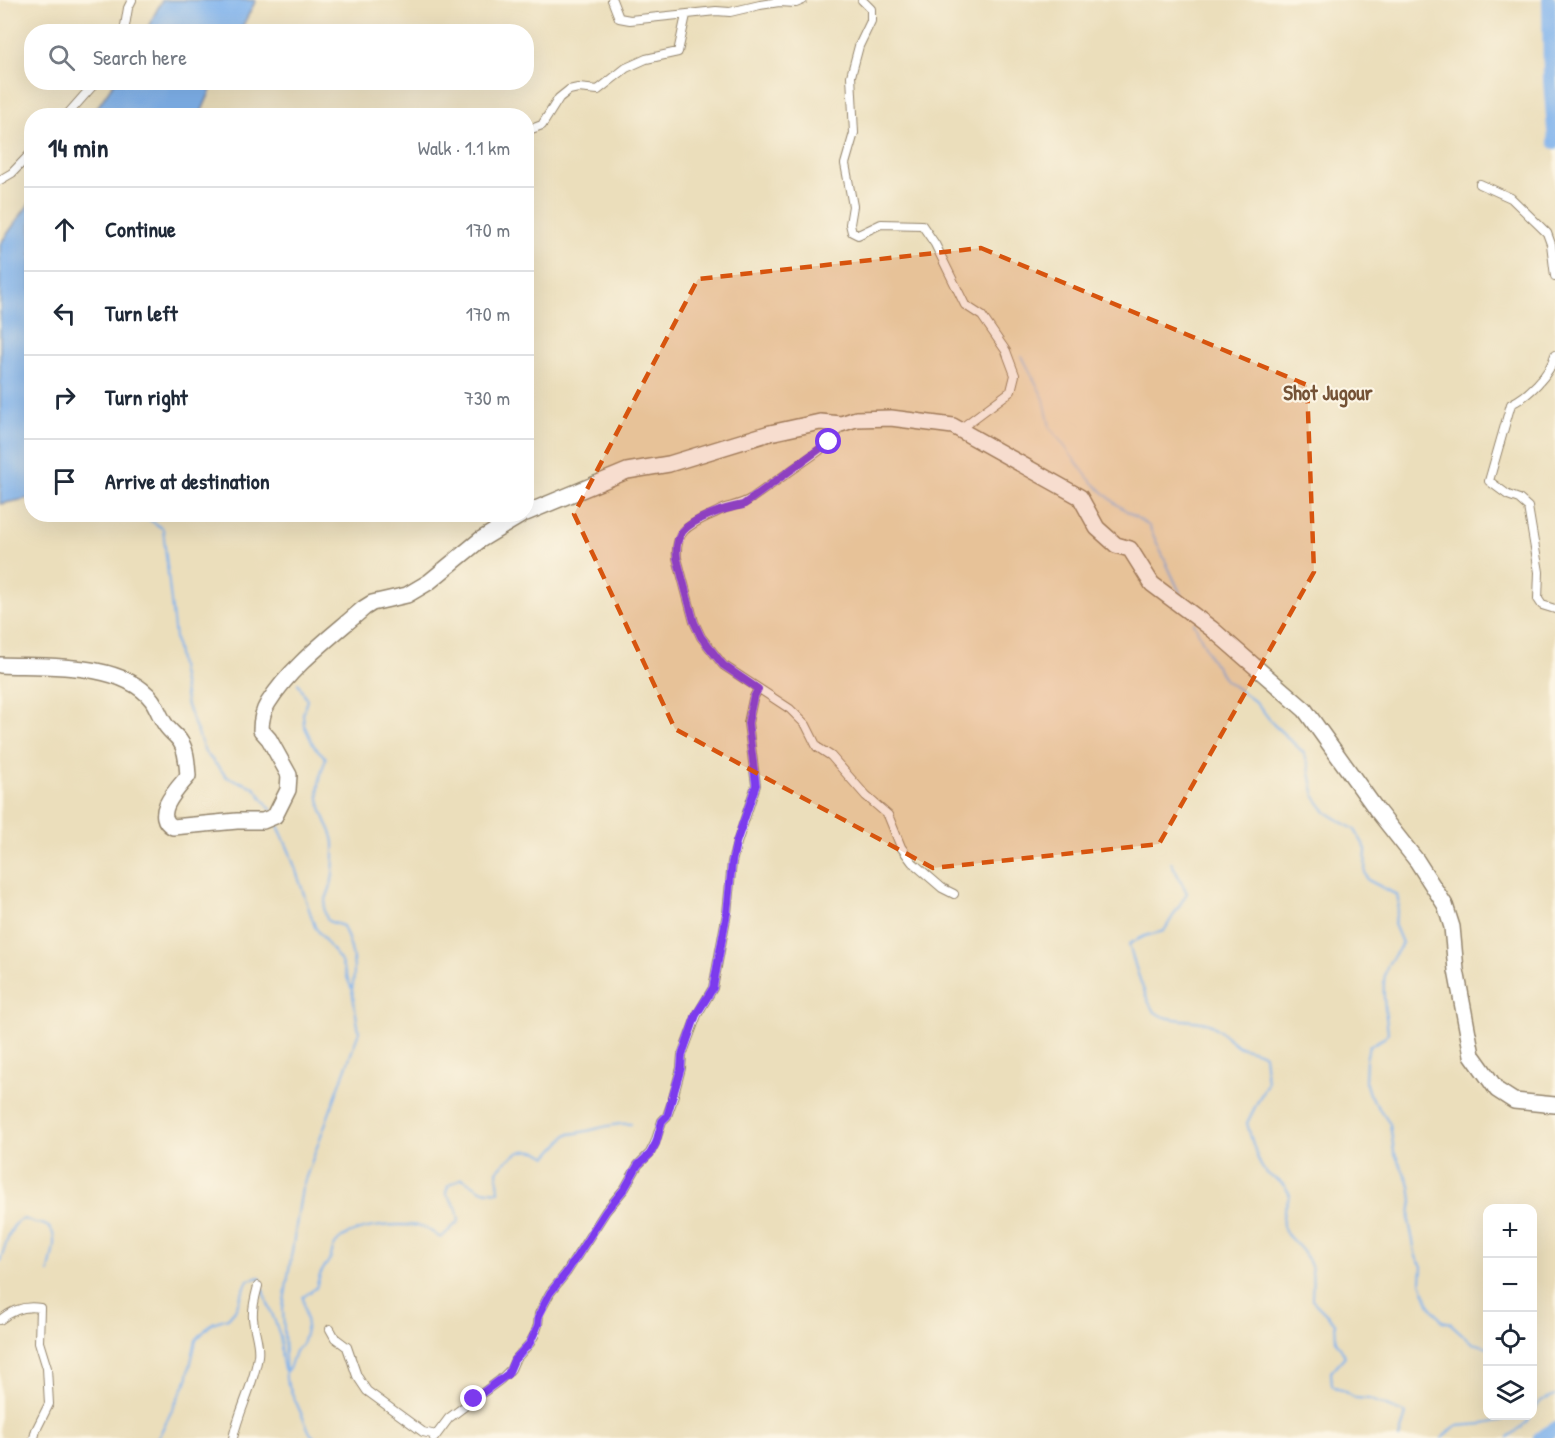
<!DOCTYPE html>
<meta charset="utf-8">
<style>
:root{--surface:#fff;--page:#f6f6f7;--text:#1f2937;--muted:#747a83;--line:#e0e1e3}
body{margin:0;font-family:"Patrick Hand",sans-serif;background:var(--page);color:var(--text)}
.controls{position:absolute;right:18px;bottom:18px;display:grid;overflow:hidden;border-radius:12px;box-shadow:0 6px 24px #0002}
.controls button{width:54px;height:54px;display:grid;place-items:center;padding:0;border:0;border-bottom:2px solid var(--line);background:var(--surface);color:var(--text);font:30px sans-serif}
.stop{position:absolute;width:18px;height:18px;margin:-14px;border:4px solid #7c3aed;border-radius:50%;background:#fff}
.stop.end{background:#7c3aed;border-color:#fff;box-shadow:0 2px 6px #0008}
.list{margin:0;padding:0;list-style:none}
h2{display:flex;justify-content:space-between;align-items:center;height:78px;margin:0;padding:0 24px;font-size:26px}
h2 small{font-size:20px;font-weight:400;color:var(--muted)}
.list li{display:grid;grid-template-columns:39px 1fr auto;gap:18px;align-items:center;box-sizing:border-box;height:84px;padding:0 24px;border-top:2px solid var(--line)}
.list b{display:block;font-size:22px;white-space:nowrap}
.list em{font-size:20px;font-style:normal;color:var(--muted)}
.icon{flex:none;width:33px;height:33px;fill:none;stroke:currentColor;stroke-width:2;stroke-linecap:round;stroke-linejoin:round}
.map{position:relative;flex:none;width:1555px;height:1438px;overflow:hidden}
.search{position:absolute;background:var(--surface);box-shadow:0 6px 24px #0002;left:24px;top:24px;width:510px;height:66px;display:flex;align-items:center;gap:15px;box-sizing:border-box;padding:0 21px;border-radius:24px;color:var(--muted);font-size:22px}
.panel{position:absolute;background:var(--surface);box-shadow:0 6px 24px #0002;left:24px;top:108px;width:510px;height:414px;border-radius:24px}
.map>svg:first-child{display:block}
.water{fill:#80b3ed;stroke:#5e6e86;stroke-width:1.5}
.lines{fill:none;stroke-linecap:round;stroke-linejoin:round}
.stream{stroke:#80b3ed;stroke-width:2}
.river{stroke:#80b3ed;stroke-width:14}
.street-casing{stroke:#93846c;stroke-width:10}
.highway-casing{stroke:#93846c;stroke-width:18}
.street{stroke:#fff;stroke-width:8}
.highway{stroke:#fff;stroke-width:15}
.route{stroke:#7c3aed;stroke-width:8}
.marked{fill:#d7540e;fill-opacity:0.2;stroke:#d7540e;stroke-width:4.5;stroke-dasharray:12 8;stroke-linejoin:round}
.labels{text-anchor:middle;stroke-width:4.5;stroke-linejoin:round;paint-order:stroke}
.quarter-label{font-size:21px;font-weight:bold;fill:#745236;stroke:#fcf5e5}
</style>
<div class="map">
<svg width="1555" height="1438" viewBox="0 0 1555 1438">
<rect width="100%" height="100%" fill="#fcf5e5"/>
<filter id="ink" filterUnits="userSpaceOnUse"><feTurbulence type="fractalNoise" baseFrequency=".0167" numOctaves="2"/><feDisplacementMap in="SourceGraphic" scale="12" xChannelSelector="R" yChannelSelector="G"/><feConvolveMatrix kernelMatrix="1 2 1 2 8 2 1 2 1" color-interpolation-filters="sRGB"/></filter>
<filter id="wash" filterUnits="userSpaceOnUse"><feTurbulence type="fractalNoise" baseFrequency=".008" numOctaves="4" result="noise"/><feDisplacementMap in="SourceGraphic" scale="24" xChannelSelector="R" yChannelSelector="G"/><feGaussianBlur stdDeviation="1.35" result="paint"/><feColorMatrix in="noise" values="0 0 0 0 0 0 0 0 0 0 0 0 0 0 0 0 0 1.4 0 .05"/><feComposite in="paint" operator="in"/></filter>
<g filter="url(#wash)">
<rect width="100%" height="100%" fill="#ebdebb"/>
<path class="water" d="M162 0H256L240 31H146Z
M114 83V82L214 83 200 115H92Z
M31 201V498L0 504V244Z"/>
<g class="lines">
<path class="stream" d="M1022 356 1044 399 1050 427 1089 479 1116 504 1149 526 1183 599
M141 514 163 529 175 638 187 706 205 752 227 777 254 787 272 811
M1194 623 1210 657 1225 680 1257 703 1273 724 1303 752 1308 763 1315 797 1326 812 1355 830 1366 849 1365 873 1368 880 1397 895 1399 904 1394 924 1402 943C1399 951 1390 959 1387 967 1380 987 1386 1013 1388 1033L1384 1038 1369 1046 1366 1060 1365 1081 1369 1094 1390 1124 1394 1152 1410 1185 1412 1201 1409 1221 1416 1257 1422 1266 1421 1282 1429 1304 1442 1321 1450 1323 1472 1343 1488 1347
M298 683 307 700 303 713 304 725 314 746 326 758C317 783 315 797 326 821 330 830 335 838 334 848 334 859 334 874 331 885 327 900 320 905 328 921L343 926C352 947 357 967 352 990
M276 821 290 853 315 927 340 960 352 990 359 1032 302 1188 283 1308 286 1380 310 1433 315 1438
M1171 862 1187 893 1164 931 1145 936 1129 944C1132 956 1147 1006 1155 1012 1170 1023 1192 1018 1209 1024 1221 1028 1228 1040 1238 1046 1248 1051 1254 1048 1264 1055L1267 1083 1247 1123C1250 1134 1257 1161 1263 1169 1273 1182 1281 1176 1290 1195 1269 1242 1298 1232 1311 1266 1314 1275 1312 1290 1312 1300L1335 1323 1336 1341 1345 1356 1331 1372 1332 1385 1356 1398 1369 1399 1406 1414 1399 1438
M0 1261C5 1249 8 1231 17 1222 24 1216 28 1221 35 1223 45 1224 53 1226 54 1239 55 1249 50 1262 49 1272
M1532 1413 1541 1401 1555 1395
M158 1438 187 1380 196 1340 212 1323 228 1318 235 1310 248 1280 260 1277C263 1298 275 1316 280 1337 282 1348 280 1361 285 1371L289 1369 295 1351 302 1345 307 1326 303 1297 316 1288C321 1270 321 1273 330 1259 332 1255 332 1249 335 1245 349 1224 397 1224 420 1226 427 1227 434 1234 441 1238L459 1221 457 1209 446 1193 448 1186 462 1178 481 1190 499 1192 497 1171C506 1160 519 1148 534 1151 538 1151 544 1155 547 1157L568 1134C589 1133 610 1122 631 1124
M1442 1438 1456 1426 1484 1424 1503 1420 1502 1416
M1508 1438 1528 1421 1531 1416"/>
<path class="river" d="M1549 0 1550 80 1555 142
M1540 1438 1555 1429"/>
</g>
</g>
<g filter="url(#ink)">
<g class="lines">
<g class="street-casing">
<path id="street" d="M612 0 619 18 630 20 716 11 730 12 760 5 779 2 796 3 803 0
M862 0 871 9V21L859 46 851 76 854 133 845 164 853 206 850 224 852 232 858 235 881 224 922 225 935 244 965 305 982 316 1006 351 1015 375 1011 391 960 429
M124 32 128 8 132 0
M66 116 96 82
M526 131 542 125 559 98 569 90 578 88 598 90 626 68 646 59 678 52 686 15
M0 180 12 173 32 152
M1480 184 1511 198 1547 233 1551 244 1555 276
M1555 355C1550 375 1528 396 1511 404L1489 481 1508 495 1519 499 1528 507 1539 572 1538 599 1542 605 1555 609
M841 424 835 435 819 451 752 498C743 504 736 505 725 508 720 510 714 514 708 516 687 526 675 532 677 558L694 622 701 637 723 665 790 709 806 725 817 747 831 756 866 796 888 815 901 847 912 862 942 888 954 894
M0 1320C12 1310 25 1305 40 1308L39 1342 47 1368 49 1404 36 1430 34 1438
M330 1329 335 1338 347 1347 357 1376 367 1391 423 1432 436 1435
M233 1438C239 1410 254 1385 258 1356 260 1344 254 1331 253 1318 252 1307 255 1297 258 1286
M434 1438 449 1418 500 1380 511 1369 515 1360 530 1343 535 1334 538 1325 539 1314 550 1293 566 1273 606 1211 625 1188 638 1165 650 1153 655 1143 662 1121 667 1116 672 1102 681 1068 682 1055 697 1015 713 988 727 913 732 862 737 843 756 785 748 723 753 699 758 689"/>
</g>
<g class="highway-casing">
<path id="highway" d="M526 513 627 471 669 464 770 433 820 422 841 424 856 419 891 418 953 426 1080 497 1097 528 1116 545 1130 549 1152 584 1212 629 1305 710 1376 809 1417 861 1445 905 1452 927 1456 970 1472 1055 1497 1090 1514 1101 1555 1105
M0 665C44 667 122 661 152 700 157 707 160 717 165 724 169 731 176 735 180 741 187 750 187 765 188 776 178 788 151 815 173 827L237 821H263L275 816 288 790 289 775 269 739 261 730C261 721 263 711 268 703 291 666 331 637 364 608L372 603 407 595 429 582 480 540 523 514"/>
</g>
<use href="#street" class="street"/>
<use href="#highway" class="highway"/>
</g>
</g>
<g class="lines" filter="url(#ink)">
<path class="route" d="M474 1399 508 1374 514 1360 530 1343 538 1325 539 1314 550 1293 566 1273 606 1211 625 1188 638 1165 650 1154 656 1143 662 1121 667 1116 681 1068 682 1055 696 1015 713 988 727 913 732 862 736 843 756 785 748 723 753 699 758 689 723 665 701 637 694 622 677 558C676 549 677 538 683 531 694 518 726 508 743 505L829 442"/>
</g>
<path class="marked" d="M981 248 1307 385 1314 572 1159 844 933 868 675 729 574 514 698 279Z"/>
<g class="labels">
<g class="quarter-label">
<text x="1328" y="400">Shot Jugour</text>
</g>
</g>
</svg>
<div class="controls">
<button>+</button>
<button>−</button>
<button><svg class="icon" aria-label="locate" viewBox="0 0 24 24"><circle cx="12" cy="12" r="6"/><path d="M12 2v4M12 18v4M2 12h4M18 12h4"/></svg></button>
<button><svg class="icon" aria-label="layers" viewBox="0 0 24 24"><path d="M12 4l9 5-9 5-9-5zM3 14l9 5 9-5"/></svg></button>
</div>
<div class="stop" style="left:829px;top:442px"></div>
<div class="stop end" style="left:474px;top:1399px"></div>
<div class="search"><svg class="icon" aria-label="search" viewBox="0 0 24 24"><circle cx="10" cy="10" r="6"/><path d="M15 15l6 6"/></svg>Search here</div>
<section class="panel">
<h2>14 min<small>Walk · 1.1 km</small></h2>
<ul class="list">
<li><svg class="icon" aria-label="ahead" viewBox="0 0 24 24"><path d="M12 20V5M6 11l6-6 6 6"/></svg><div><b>Continue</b></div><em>170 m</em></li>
<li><svg class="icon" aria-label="left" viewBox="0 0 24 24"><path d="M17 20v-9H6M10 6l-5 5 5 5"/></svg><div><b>Turn left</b></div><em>170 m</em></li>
<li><svg class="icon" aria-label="right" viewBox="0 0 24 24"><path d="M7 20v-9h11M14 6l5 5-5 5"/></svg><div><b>Turn right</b></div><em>730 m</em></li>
<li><svg class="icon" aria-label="arrive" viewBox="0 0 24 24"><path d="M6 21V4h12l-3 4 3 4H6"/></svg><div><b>Arrive at destination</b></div></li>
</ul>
</section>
</div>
